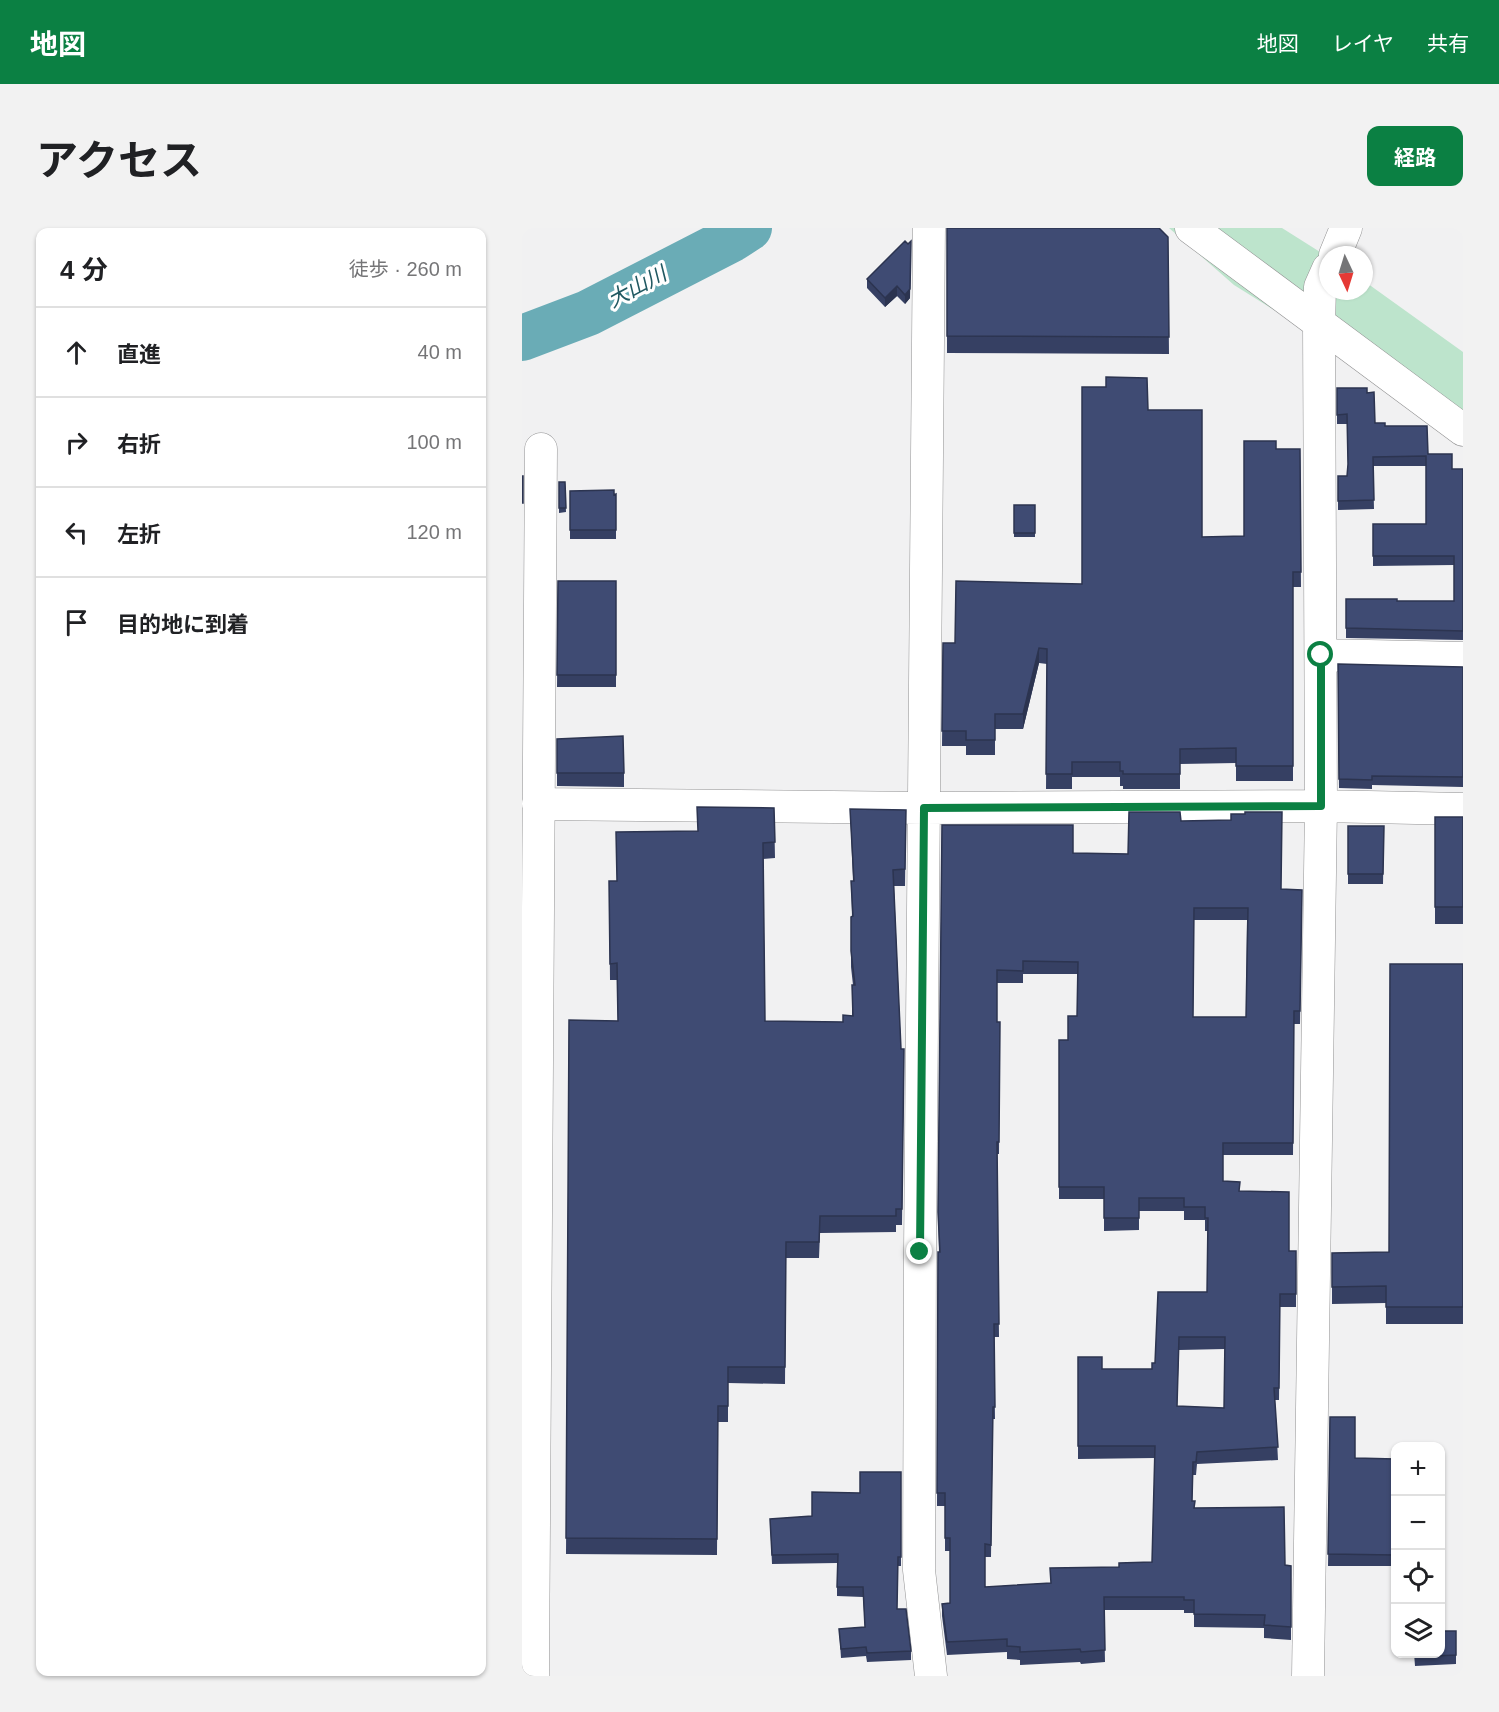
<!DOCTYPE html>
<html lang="ja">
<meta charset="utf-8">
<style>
:root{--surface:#fff;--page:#f2f2f2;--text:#202124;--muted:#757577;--line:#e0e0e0;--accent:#0b8043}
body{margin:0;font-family:Arial,"Noto Sans JP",sans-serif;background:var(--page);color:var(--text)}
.controls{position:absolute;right:18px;bottom:18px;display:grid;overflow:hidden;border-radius:12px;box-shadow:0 2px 4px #0004}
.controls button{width:54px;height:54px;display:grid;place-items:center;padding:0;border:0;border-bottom:2px solid var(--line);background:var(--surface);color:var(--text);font:30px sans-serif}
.compass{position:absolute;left:797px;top:18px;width:54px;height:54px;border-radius:50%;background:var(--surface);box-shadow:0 2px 4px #0004;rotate:176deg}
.stop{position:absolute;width:18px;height:18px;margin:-14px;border:4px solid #0b8043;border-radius:50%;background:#fff}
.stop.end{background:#0b8043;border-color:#fff;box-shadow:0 2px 6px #0008}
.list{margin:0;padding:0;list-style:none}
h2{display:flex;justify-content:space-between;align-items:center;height:78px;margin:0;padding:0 24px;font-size:26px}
h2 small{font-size:20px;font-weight:400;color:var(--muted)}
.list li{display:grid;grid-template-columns:39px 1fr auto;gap:18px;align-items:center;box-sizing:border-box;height:90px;padding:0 24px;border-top:2px solid var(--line)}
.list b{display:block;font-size:22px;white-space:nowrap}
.list em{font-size:20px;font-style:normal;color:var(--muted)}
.icon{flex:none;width:33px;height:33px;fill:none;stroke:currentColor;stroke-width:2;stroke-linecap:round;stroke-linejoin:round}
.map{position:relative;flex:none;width:941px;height:1448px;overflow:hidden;border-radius:12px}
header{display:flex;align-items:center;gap:36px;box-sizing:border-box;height:84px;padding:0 30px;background:var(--accent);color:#fff}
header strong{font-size:28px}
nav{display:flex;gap:33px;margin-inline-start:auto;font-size:21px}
.intro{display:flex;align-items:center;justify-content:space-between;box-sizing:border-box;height:144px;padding:0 36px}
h1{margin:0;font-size:42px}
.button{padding:15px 27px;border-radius:12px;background:var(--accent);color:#fff;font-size:21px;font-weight:700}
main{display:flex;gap:36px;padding:0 36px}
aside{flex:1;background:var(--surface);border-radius:12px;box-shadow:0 2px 4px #0004}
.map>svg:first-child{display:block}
.green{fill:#bde4cc}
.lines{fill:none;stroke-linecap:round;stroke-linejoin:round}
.river{stroke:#6aacb6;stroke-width:46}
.minor-casing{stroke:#929293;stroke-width:33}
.minor{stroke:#fff;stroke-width:32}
.wall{fill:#364063;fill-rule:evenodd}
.shaded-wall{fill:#2c3450}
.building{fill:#3f4b73;stroke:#2c3450;stroke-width:1.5;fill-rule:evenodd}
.route{stroke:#0b8043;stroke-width:8}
.labels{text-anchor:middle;stroke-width:6;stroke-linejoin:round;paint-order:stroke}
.water-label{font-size:21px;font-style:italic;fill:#215962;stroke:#fff}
</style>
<header>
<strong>地図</strong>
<nav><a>地図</a><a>レイヤ</a><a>共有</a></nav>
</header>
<div class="intro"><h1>アクセス</h1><a class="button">経路</a></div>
<main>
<aside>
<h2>4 分<small>徒歩 · 260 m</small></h2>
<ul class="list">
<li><svg class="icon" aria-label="ahead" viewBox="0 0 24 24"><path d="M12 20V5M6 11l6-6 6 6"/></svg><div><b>直進</b></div><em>40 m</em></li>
<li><svg class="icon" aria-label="right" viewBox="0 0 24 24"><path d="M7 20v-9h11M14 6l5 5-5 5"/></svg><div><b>右折</b></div><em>100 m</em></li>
<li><svg class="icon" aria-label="left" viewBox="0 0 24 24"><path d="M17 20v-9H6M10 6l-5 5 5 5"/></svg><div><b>左折</b></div><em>120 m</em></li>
<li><svg class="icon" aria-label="arrive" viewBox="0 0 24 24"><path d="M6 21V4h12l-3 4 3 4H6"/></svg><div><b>目的地に到着</b></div></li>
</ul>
</aside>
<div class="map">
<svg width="941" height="1448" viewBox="0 0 941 1448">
<rect width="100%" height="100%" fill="#f1f1f2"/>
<path class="green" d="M647 0H760L806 29V63H842V53L941 124V209L789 105 712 57Z"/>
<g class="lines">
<path class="river" d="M0 110 66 85 210 11 227 0"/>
<g class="minor-casing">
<path id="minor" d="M407 0 398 1024 397 1342 409 1448
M669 0 941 202
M813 27 824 0
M799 427 941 430
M16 576 402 580 799 578 941 581
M11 1448 19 221
M786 1448 799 578 797 95 798 59 806 41"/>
</g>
<use href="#minor" class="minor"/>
</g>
<path class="wall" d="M425 0 646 9 647 126 425 125Z
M383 13 388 70 383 76 375 68 363 79 345 60V51Z
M815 160 845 165 853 195 863 198 930 241H941V412L824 410V371L875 373H932V337L851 338V296H904V238H851L852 281 816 282V248H825L826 238 825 196H815Z
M626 182 680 309 722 308 754 221H778L779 359H771V553H714V535L658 536V561H601V558H598V549H550V561H524L525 436 517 435 501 501H473V527H444V518H420L421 415H433L560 356Z
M37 254H43L44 284 37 285Z
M48 263 94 266V311H48Z
M492 277H513V309H492Z
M36 353H94V459H35Z
M816 436 941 439V559L850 557V561L817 560Z
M35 511 102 545V559L35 558Z
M252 580 253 630 241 631 243 793 321 794 330 788V757H331L329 739V689H330L329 653H331L328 581 384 582 383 658H372L379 821H382L380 997H374V1004L298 1005 297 1030H264L263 1156 206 1155V1194H196L195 1327 44 1326 47 792 96 793 95 752H88L87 653H95L176 603Z
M913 589H941V696H913Z
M659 593 759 661 780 662 778 796H772L771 927H701V953L718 963 767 1023H774V1079H758L757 1172H753L756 1232 675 1236 674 1247H671L670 1273 672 1280 763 1337 769 1338V1412L742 1410V1400L672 1399V1385H662V1382H582L583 1434 559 1436 558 1434 498 1437V1432L485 1431V1424L425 1427 420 1388V1376L428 1375V1323H423V1278H415L416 1024H417L416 984 420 597 551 625 606 626ZM672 692H725L724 789H671ZM501 746H555V788L546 812H537V971H582V1003L617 1002V983H662V992H683V1003H686L685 1064 630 1141H580L556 1129V1231L633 1230 630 1334 597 1339 529 1355 463 1359V1329H469L471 1191H473L472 1109H477L475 926H477L478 794H475V755H501ZM703 1121 702 1180 655 1178 657 1122Z
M826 598H862L861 656H826Z
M941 736V1096H864V1075L810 1076V1059L867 1024Z
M808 1189 833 1230 873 1231V1338H806Z
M379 1244V1338H376L375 1381 389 1423V1432L345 1434 344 1428 319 1430 317 1401 343 1399 341 1369 315 1368V1335L250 1336 248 1291 290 1288 338 1265Z
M934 1403V1436L893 1438 892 1425Z"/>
<path class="shaded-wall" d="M389 22 388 70 383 76V67Z
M375 58V68L363 79V70Z
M517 420V435L501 501V486Z"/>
<path class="building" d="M425 0H637L646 9 647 109 425 108Z
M383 13 386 16 389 13 388 61 383 67 375 58 363 70 345 51Z
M584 149 625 150 626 182H680V309L722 308V213H754V221H778L779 344H771V538H714V520L658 521V546H601V543H598V534H550V546H524L525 421 517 420 501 486H473V512H444V503H420L421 415H433L434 353 560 356V159H584Z
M815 160H845V165L852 164 853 195H863V198H905L906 226H930V241H941V403L824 400V371H875V373H932V328H851V296H904V228L851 229 852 272 816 273V248H825L826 236 825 186 815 187Z
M0 248H1V275H0Z
M37 254H43L44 280H37Z
M92 262V267L94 266V302H48V263Z
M492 277H513V305H492Z
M36 353H94V447H35Z
M816 436 941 439V549L850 548V552L817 551Z
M101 508 102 545H35V511Z
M175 579 252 580 253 614 241 615 243 793 321 794V787L331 788 330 757H333L329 723V689L331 688 329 653H332L328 581 384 582 383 641 371 642 379 821H382L380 981H374V988H298L297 1014H264L263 1139H206V1178H196L195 1311 44 1310 47 792 96 793 95 735 88 736 87 653H95L94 604 176 603Z
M607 584H658L659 593 709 592V586H723V584H760L759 661 780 662 778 783H772L771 915H701V953L718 954 717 963 767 964V1023H774V1066H758L757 1160H752L756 1219 675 1224 674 1234H671L670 1273H673L672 1280 762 1279 763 1337 769 1338V1399L742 1397 743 1387 672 1386V1372H662V1369H582L583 1422 559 1424 558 1421 498 1424V1419L485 1418V1411L425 1414 420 1376 428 1375V1310H423V1265H415L416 1024H418L416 984 420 597H551V625L606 626ZM672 680H726L724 789H671ZM501 733 556 734 555 788H546V812H537V959H582V990H617V970H662V979H683V990H686L685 1064H636L633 1135H630V1141H580V1129H556V1218H633L630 1334 597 1335V1339L528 1340 529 1355 463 1359V1316L469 1317 471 1179H473L472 1096H477L475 914H477L478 794H475V742L501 743ZM657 1109H703L702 1180 655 1178Z
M913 589H941V679H913Z
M826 598H862L861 646H826Z
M868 736H941V1079H864V1058L810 1059V1025L867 1024Z
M808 1189H833V1230L873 1231V1327L806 1326Z
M338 1244H379V1329H376L375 1381H384L389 1423 345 1425 344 1419 319 1421 317 1401 343 1399 341 1359H315L316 1326 250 1327 248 1291 290 1288V1264L338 1265Z
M918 1403H934V1427L893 1429V1425H918Z"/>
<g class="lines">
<path class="route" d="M398 1024 402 580 799 578V427"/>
</g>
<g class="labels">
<g class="water-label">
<text transform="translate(115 59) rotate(-28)" y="7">大山川</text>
</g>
</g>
</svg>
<div class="controls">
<button>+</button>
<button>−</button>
<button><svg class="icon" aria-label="locate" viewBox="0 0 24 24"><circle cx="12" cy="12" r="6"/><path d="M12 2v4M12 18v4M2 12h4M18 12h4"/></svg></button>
<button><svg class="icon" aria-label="layers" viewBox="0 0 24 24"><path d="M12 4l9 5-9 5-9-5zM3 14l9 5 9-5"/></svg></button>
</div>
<svg class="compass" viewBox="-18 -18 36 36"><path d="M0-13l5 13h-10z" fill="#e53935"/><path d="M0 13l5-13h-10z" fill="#757577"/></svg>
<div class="stop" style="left:799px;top:427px"></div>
<div class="stop end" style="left:398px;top:1024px"></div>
</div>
</main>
